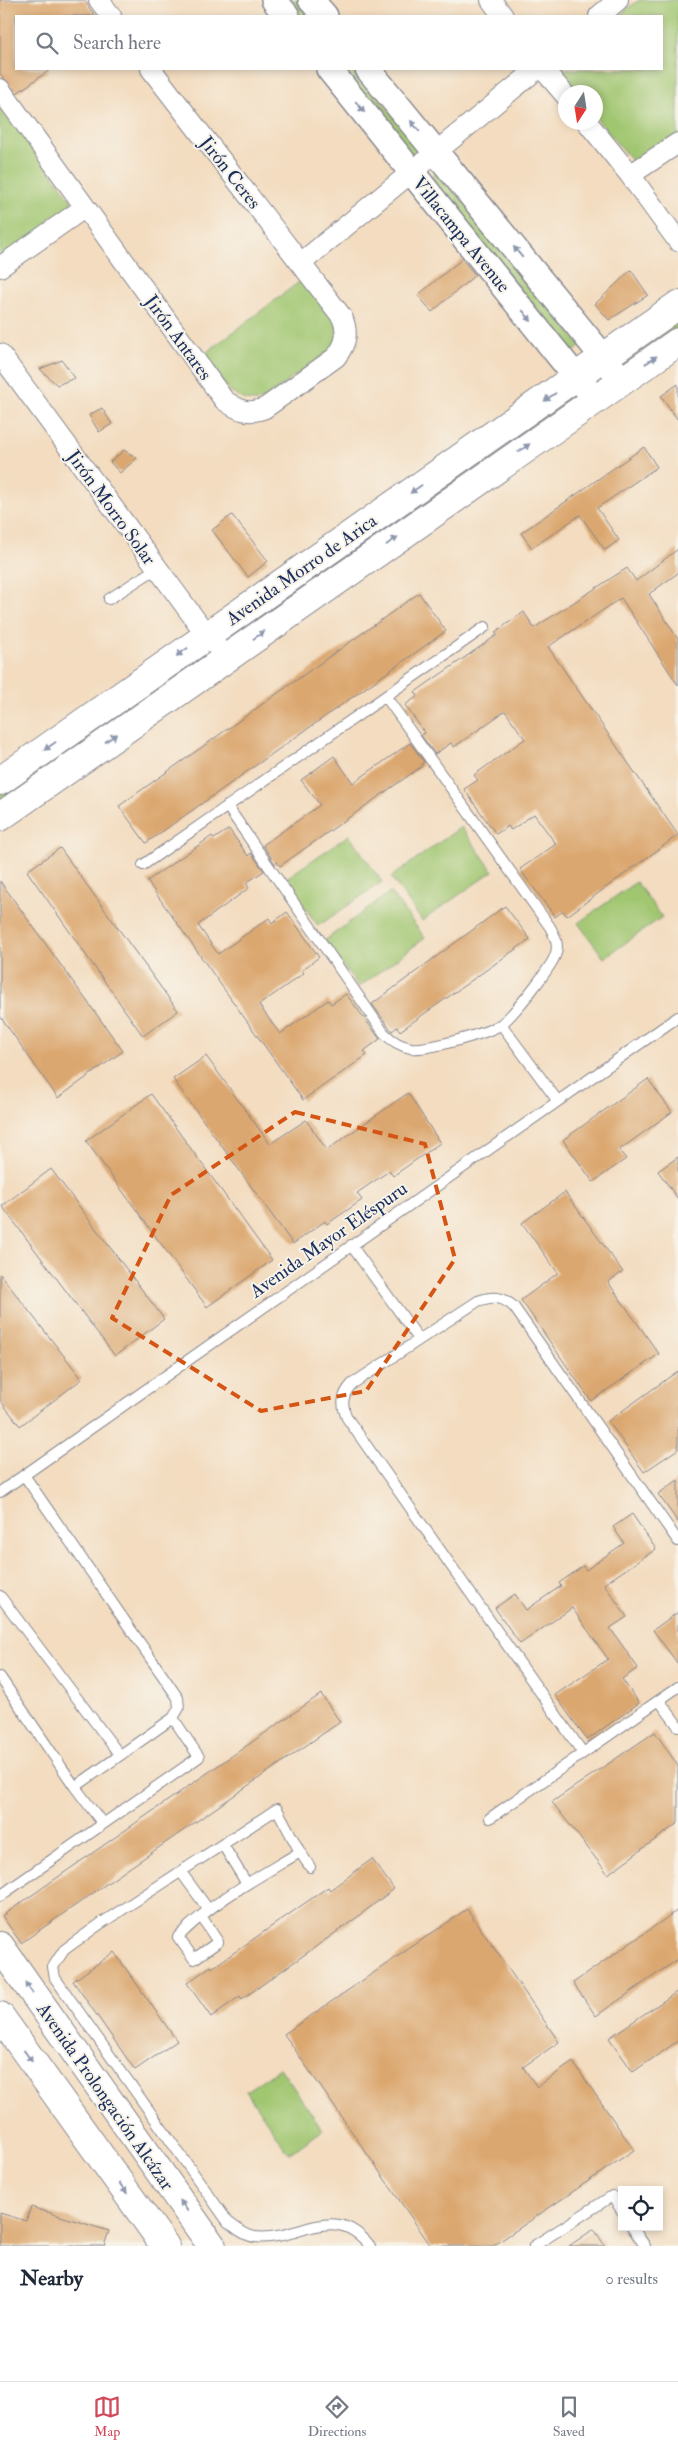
<!DOCTYPE html>
<meta charset="utf-8">
<style>
:root{--surface:#fff;--page:#f6f6f7;--text:#1f2937;--muted:#747a83;--line:#e0e1e3;--accent:#d1495b}
body{margin:0;font-family:"IM FELL Double Pica",serif;background:var(--page);color:var(--text)}
.controls{position:absolute;right:15px;bottom:15px;display:grid;overflow:hidden;border-radius:0px;box-shadow:0 2px 8px #0003}
.controls button{width:45px;height:45px;display:grid;place-items:center;padding:0;border:0;border-bottom:1px solid var(--line);background:var(--surface);color:var(--text);font:25px sans-serif}
.compass{position:absolute;left:558px;top:85px;width:45px;height:45px;border-radius:50%;background:var(--surface);box-shadow:0 2px 8px #0003;rotate:192deg}
.list{margin:0;padding:0;list-style:none}
h2{display:flex;justify-content:space-between;align-items:center;height:65px;margin:0;padding:0 20px;font-size:21px}
h2 small{font-size:16px;font-weight:400;color:var(--muted)}
.icon{flex:none;width:28px;height:28px;fill:none;stroke:currentColor;stroke-width:2;stroke-linecap:round;stroke-linejoin:round}
.map{position:relative;flex:none;width:678px;height:2246px;overflow:hidden}
.search{position:absolute;background:var(--surface);box-shadow:0 2px 8px #0003;left:15px;right:15px;top:15px;height:55px;display:flex;align-items:center;gap:12px;box-sizing:border-box;padding:0 18px;border-radius:0px;color:var(--muted);font-size:19px}
.sheet{height:135px;background:var(--surface)}
nav{display:flex;justify-content:space-around;align-items:center;box-sizing:border-box;height:70px;border-top:1px solid var(--line);background:var(--surface);font-size:14px;color:var(--muted)}
nav a{display:grid;justify-items:center;gap:2px}
nav .on{color:var(--accent)}
.map>svg:first-child{display:block}
.green{fill:#a0c670;stroke:#5e7a67}
.building{fill:#dba76f}
.lines{fill:none;stroke-linecap:round;stroke-linejoin:round}
.service-casing{stroke:#87868e;stroke-width:12}
.minor-casing{stroke:#87868e;stroke-width:22}
.tertiary-casing{stroke:#87868e;stroke-width:28}
.secondary-casing{stroke:#87868e;stroke-width:30}
.service{stroke:#fff;stroke-width:10}
.minor{stroke:#fff;stroke-width:20}
.tertiary{stroke:#fff;stroke-width:25}
.secondary{stroke:#fff;stroke-width:28}
.oneway{fill:#8d97ae}
.marked{fill:none;stroke:#d45514;stroke-width:4;stroke-dasharray:10 6;stroke-linejoin:round}
.labels{text-anchor:middle;stroke-width:4;stroke-linejoin:round;paint-order:stroke}
.street-label{font-size:19px;fill:#1b2f5e;stroke:#f7f3e8}
</style>
<div class="map">
<svg width="678" height="2246" viewBox="0 0 678 2246">
<rect width="100%" height="100%" fill="#f7f3e8"/>
<filter id="ink" filterUnits="userSpaceOnUse"><feTurbulence type="fractalNoise" baseFrequency=".02" numOctaves="2"/><feDisplacementMap in="SourceGraphic" scale="10" xChannelSelector="R" yChannelSelector="G"/><feConvolveMatrix kernelMatrix="1 2 1 2 8 2 1 2 1" color-interpolation-filters="sRGB"/></filter>
<filter id="wash" filterUnits="userSpaceOnUse"><feTurbulence type="fractalNoise" baseFrequency=".0096" numOctaves="4" result="noise"/><feDisplacementMap in="SourceGraphic" scale="20" xChannelSelector="R" yChannelSelector="G"/><feGaussianBlur stdDeviation="1.12" result="paint"/><feColorMatrix in="noise" values="0 0 0 0 0 0 0 0 0 0 0 0 0 0 0 0 0 1.4 0 .05"/><feComposite in="paint" operator="in"/></filter>
<g filter="url(#wash)">
<rect width="100%" height="100%" fill="#f3dcbf"/>
<path class="green" d="M284 0H301L314 16H297Z
M639 0H678V137L633 162 596 118V92H575L555 69H662V16H618Z
M339 69H356L419 148 410 157Z
M0 99 71 200 72 210 0 261Z
M438 170 581 346 572 353 432 179 433 174Z
M303 279 336 322 337 337 331 350 262 400C232 407 219 376 203 355Z
M678 313V330L625 368 617 355Z
M574 388 584 400 233 645 225 634Z
M203 649 211 660 0 808V792Z
M461 827 493 871 422 921 391 877Z
M349 835 382 882 318 926 285 879Z
M636 882 662 917 604 958 578 923Z
M390 892 425 938 359 987 324 941Z
M280 2068 323 2130 289 2154 246 2091Z"/>
<g id="blocks">
<path class="building" d="M0 0H84L95 16H16V69H51L17 93 0 74Z
M462 259 475 275 432 312 418 295Z
M631 270 648 295 609 320 595 304Z
M62 360 75 378 57 385 40 369Z
M678 384V420L661 396Z
M102 408 112 424 99 432 89 415Z
M644 447 657 467 597 508 619 540 605 550 580 515 532 548 521 533Z
M124 450 137 458 120 473 110 462Z
M232 515 268 561 248 577 212 530Z
M678 549V573L649 594 678 639V685L621 598 548 647 678 835 567 916 563 911 555 917 520 869 556 844 534 814 511 830 508 826 496 834 464 789 478 780 474 775 525 739 505 711 454 747 451 743 435 754 421 735 425 733 405 705 418 696 415 692 497 635 495 632 524 612 534 628 627 568 636 581Z
M419 593 446 631 146 843 119 806Z
M410 743 424 762 421 764 422 766 280 866 277 862 275 864 263 845 320 805 301 780 334 756 353 783Z
M229 829 248 856 251 853 264 871 246 883 249 888 198 925 218 954 269 918 272 923 287 912 319 957 302 970 304 973 259 1005 280 1034 328 1000 331 1004 346 994 380 1039 364 1051 367 1055 303 1100 147 881 212 836 214 839Z
M60 848 178 1011 143 1036 27 871Z
M0 881 123 1051 58 1098 0 1016Z
M505 906 530 939 400 1031 397 1027 392 1031 372 1004Z
M206 1056 270 1144 306 1120 327 1150 408 1093 440 1143 393 1176 389 1171 357 1193 362 1200 327 1224 325 1221 293 1244 173 1079Z
M648 1079 672 1112 619 1150 626 1159 593 1182 563 1140Z
M151 1094 272 1260 207 1307 86 1141Z
M678 1157V1199L658 1171Z
M51 1169 164 1319 115 1356 2 1206Z
M565 1192 623 1272 608 1282 659 1354 591 1401 521 1300 558 1273 522 1223Z
M0 1274 82 1379 20 1426 0 1400Z
M678 1371V1449L644 1472 608 1421Z
M678 1480V1522L658 1494Z
M632 1514 656 1549 604 1584 627 1617 610 1628 638 1668 622 1679 639 1703 587 1740 555 1695 608 1659 572 1608 520 1644 495 1608 515 1594 526 1610 561 1586 559 1583 583 1566 586 1570 624 1543 613 1527Z
M678 1612V1664L653 1630Z
M321 1694 340 1722 21 1943 2 1916Z
M655 1732 678 1766V1823L608 1874 552 1802Z
M372 1859 394 1889 352 1921 242 1999 240 1996 211 2017 187 1983 211 1966 212 1968 328 1887 330 1890Z
M467 1909 559 2042 523 2067 537 2087 573 2062 634 2150 493 2246H431L284 2034Z
M678 1910V1959L596 2016 573 1983Z
M114 1952 177 2041 135 2070 73 1981Z
M678 1991V2041L633 2072 609 2038Z
M31 2207 109 2231 104 2246H0V2213L26 2221Z
M594 2229 605 2246H569Z"/>
</g>
</g>
<g filter="url(#ink)">
<use href="#blocks" fill-opacity="0" stroke="#87868e" stroke-width="1"/>
<g class="lines">
<g class="service-casing">
<path id="service" d="M109 599 157 568
M227 806 384 1033C392 1041 400 1046 411 1048 428 1050 485 1034 500 1025 511 1018 553 966 556 953 559 943 554 935 550 927L386 697
M143 865 485 627
M501 1024 557 1100
M351 1245 419 1339
M24 1475 178 1698 179 1708 173 1718 75 1787
M0 1492 678 1017
M0 1596 119 1754
M0 1677 75 1787 103 1824
M659 1700 678 1726
M583 1753 347 1418C341 1404 342 1395 352 1384L478 1301C493 1296 502 1296 514 1307L678 1541
M490 1818 678 1687
M223 1845 247 1884
M310 1867 300 1852 277 1809 100 1924 64 1950 53 1967 55 1978 228 2222C236 2228 245 2236 255 2237 299 2242 334 2200 370 2246
M181 1872 208 1909
M0 1896 199 1757 173 1718
M201 1916 218 1942 194 1959 178 1937C213 1901 257 1878 300 1852
M632 2227 645 2246
M534 2246 612 2196 622 2211"/>
</g>
<g class="minor-casing">
<path id="minor" d="M99 0 111 16
M491 0 503 16
M599 16 618 0
M543 69 566 96
M0 89 224 400C238 410 248 415 265 408L336 357C346 344 349 333 342 317L151 69
M587 122 630 175 678 241
M630 175 678 143
M301 263 537 69
M0 267 84 208
M0 354 200 626 226 658"/>
</g>
<g class="tertiary-casing">
<path id="tertiary" d="M274 0 287 16
M311 0 325 16
M329 69 576 377 596 398
M368 69 622 380"/>
</g>
<g class="secondary-casing">
<path id="secondary" d="M0 781 678 305
M0 817 678 342
M0 1946 212 2246
M0 2016 165 2246"/>
</g>
<use href="#service" class="service"/>
<use href="#minor" class="minor"/>
<use href="#tertiary" class="tertiary"/>
<use href="#secondary" class="secondary"/>
</g>
<defs><path id="oneway-solid" d="M-6-.8H1V-3.2L6.5 0L1 3.2V.8H-6Z" transform="scale(1.25)"/></defs>
<g class="oneway">
<use href="#oneway-solid" transform="translate(360 107) rotate(51)"/>
<use href="#oneway-solid" transform="translate(415 126) rotate(-129)"/>
<use href="#oneway-solid" transform="translate(518 252) rotate(-129)"/>
<use href="#oneway-solid" transform="translate(527 316) rotate(51)"/>
<use href="#oneway-solid" transform="translate(651 360) rotate(-34)"/>
<use href="#oneway-solid" transform="translate(550 397) rotate(145)"/>
<use href="#oneway-solid" transform="translate(524 448) rotate(-35)"/>
<use href="#oneway-solid" transform="translate(416 489) rotate(145)"/>
<use href="#oneway-solid" transform="translate(392 541) rotate(-35)"/>
<use href="#oneway-solid" transform="translate(259 635) rotate(-35)"/>
<use href="#oneway-solid" transform="translate(182 652) rotate(145)"/>
<use href="#oneway-solid" transform="translate(111 738) rotate(-35)"/>
<use href="#oneway-solid" transform="translate(50 746) rotate(145)"/>
<use href="#oneway-solid" transform="translate(29 1988) rotate(-125)"/>
<use href="#oneway-solid" transform="translate(28 2056) rotate(54)"/>
<use href="#oneway-solid" transform="translate(123 2188) rotate(54)"/>
<use href="#oneway-solid" transform="translate(184 2206) rotate(-125)"/>
</g>
</g>
<path class="marked" d="M295 1112 425 1144 455 1259 366 1391 261 1411 112 1318 171 1195Z"/>
<g class="labels">
<g class="street-label">
<text transform="translate(231 172) rotate(52)" y="7">Jirón Ceres</text>
<text transform="translate(462 234) rotate(51)" y="7">Villacampa Avenue</text>
<text transform="translate(179 337) rotate(54)" y="7">Jirón Antares</text>
<text transform="translate(112 507) rotate(54)" y="7">Jirón Morro Solar</text>
<text transform="translate(301 569) rotate(-35)" y="7">Avenida Morro de Arica</text>
<text transform="translate(328 1239) rotate(-35)" y="7">Avenida Mayor Eléspuru</text>
<text transform="translate(106 2096) rotate(55)" y="7">Avenida Prolongación Alcázar</text>
</g>
</g>
</svg>
<div class="controls">
<button><svg class="icon" aria-label="locate" viewBox="0 0 24 24"><circle cx="12" cy="12" r="6"/><path d="M12 2v4M12 18v4M2 12h4M18 12h4"/></svg></button>
</div>
<svg class="compass" viewBox="-18 -18 36 36"><path d="M0-13l5 13h-10z" fill="#e53935"/><path d="M0 13l5-13h-10z" fill="#747a83"/></svg>
<div class="search"><svg class="icon" aria-label="search" viewBox="0 0 24 24"><circle cx="10" cy="10" r="6"/><path d="M15 15l6 6"/></svg>Search here</div>
</div>
<section class="sheet">
<h2>Nearby<small>0 results</small></h2>
<ul class="list">
</ul>
</section>
<nav>
<a class="on"><svg class="icon" aria-label="map" viewBox="0 0 24 24"><path d="M3 6l6-2 6 2 6-2v14l-6 2-6-2-6 2zM9 4v14M15 6v14"/></svg>Map</a>
<a><svg class="icon" aria-label="directions" viewBox="0 0 24 24"><path d="M12 3l9 9-9 9-9-9zM9 14v-3h6M13 9l2 2-2 2"/></svg>Directions</a>
<a><svg class="icon" aria-label="saved" viewBox="0 0 24 24"><path d="M7 4h10v16l-5-4-5 4z"/></svg>Saved</a>
</nav>
